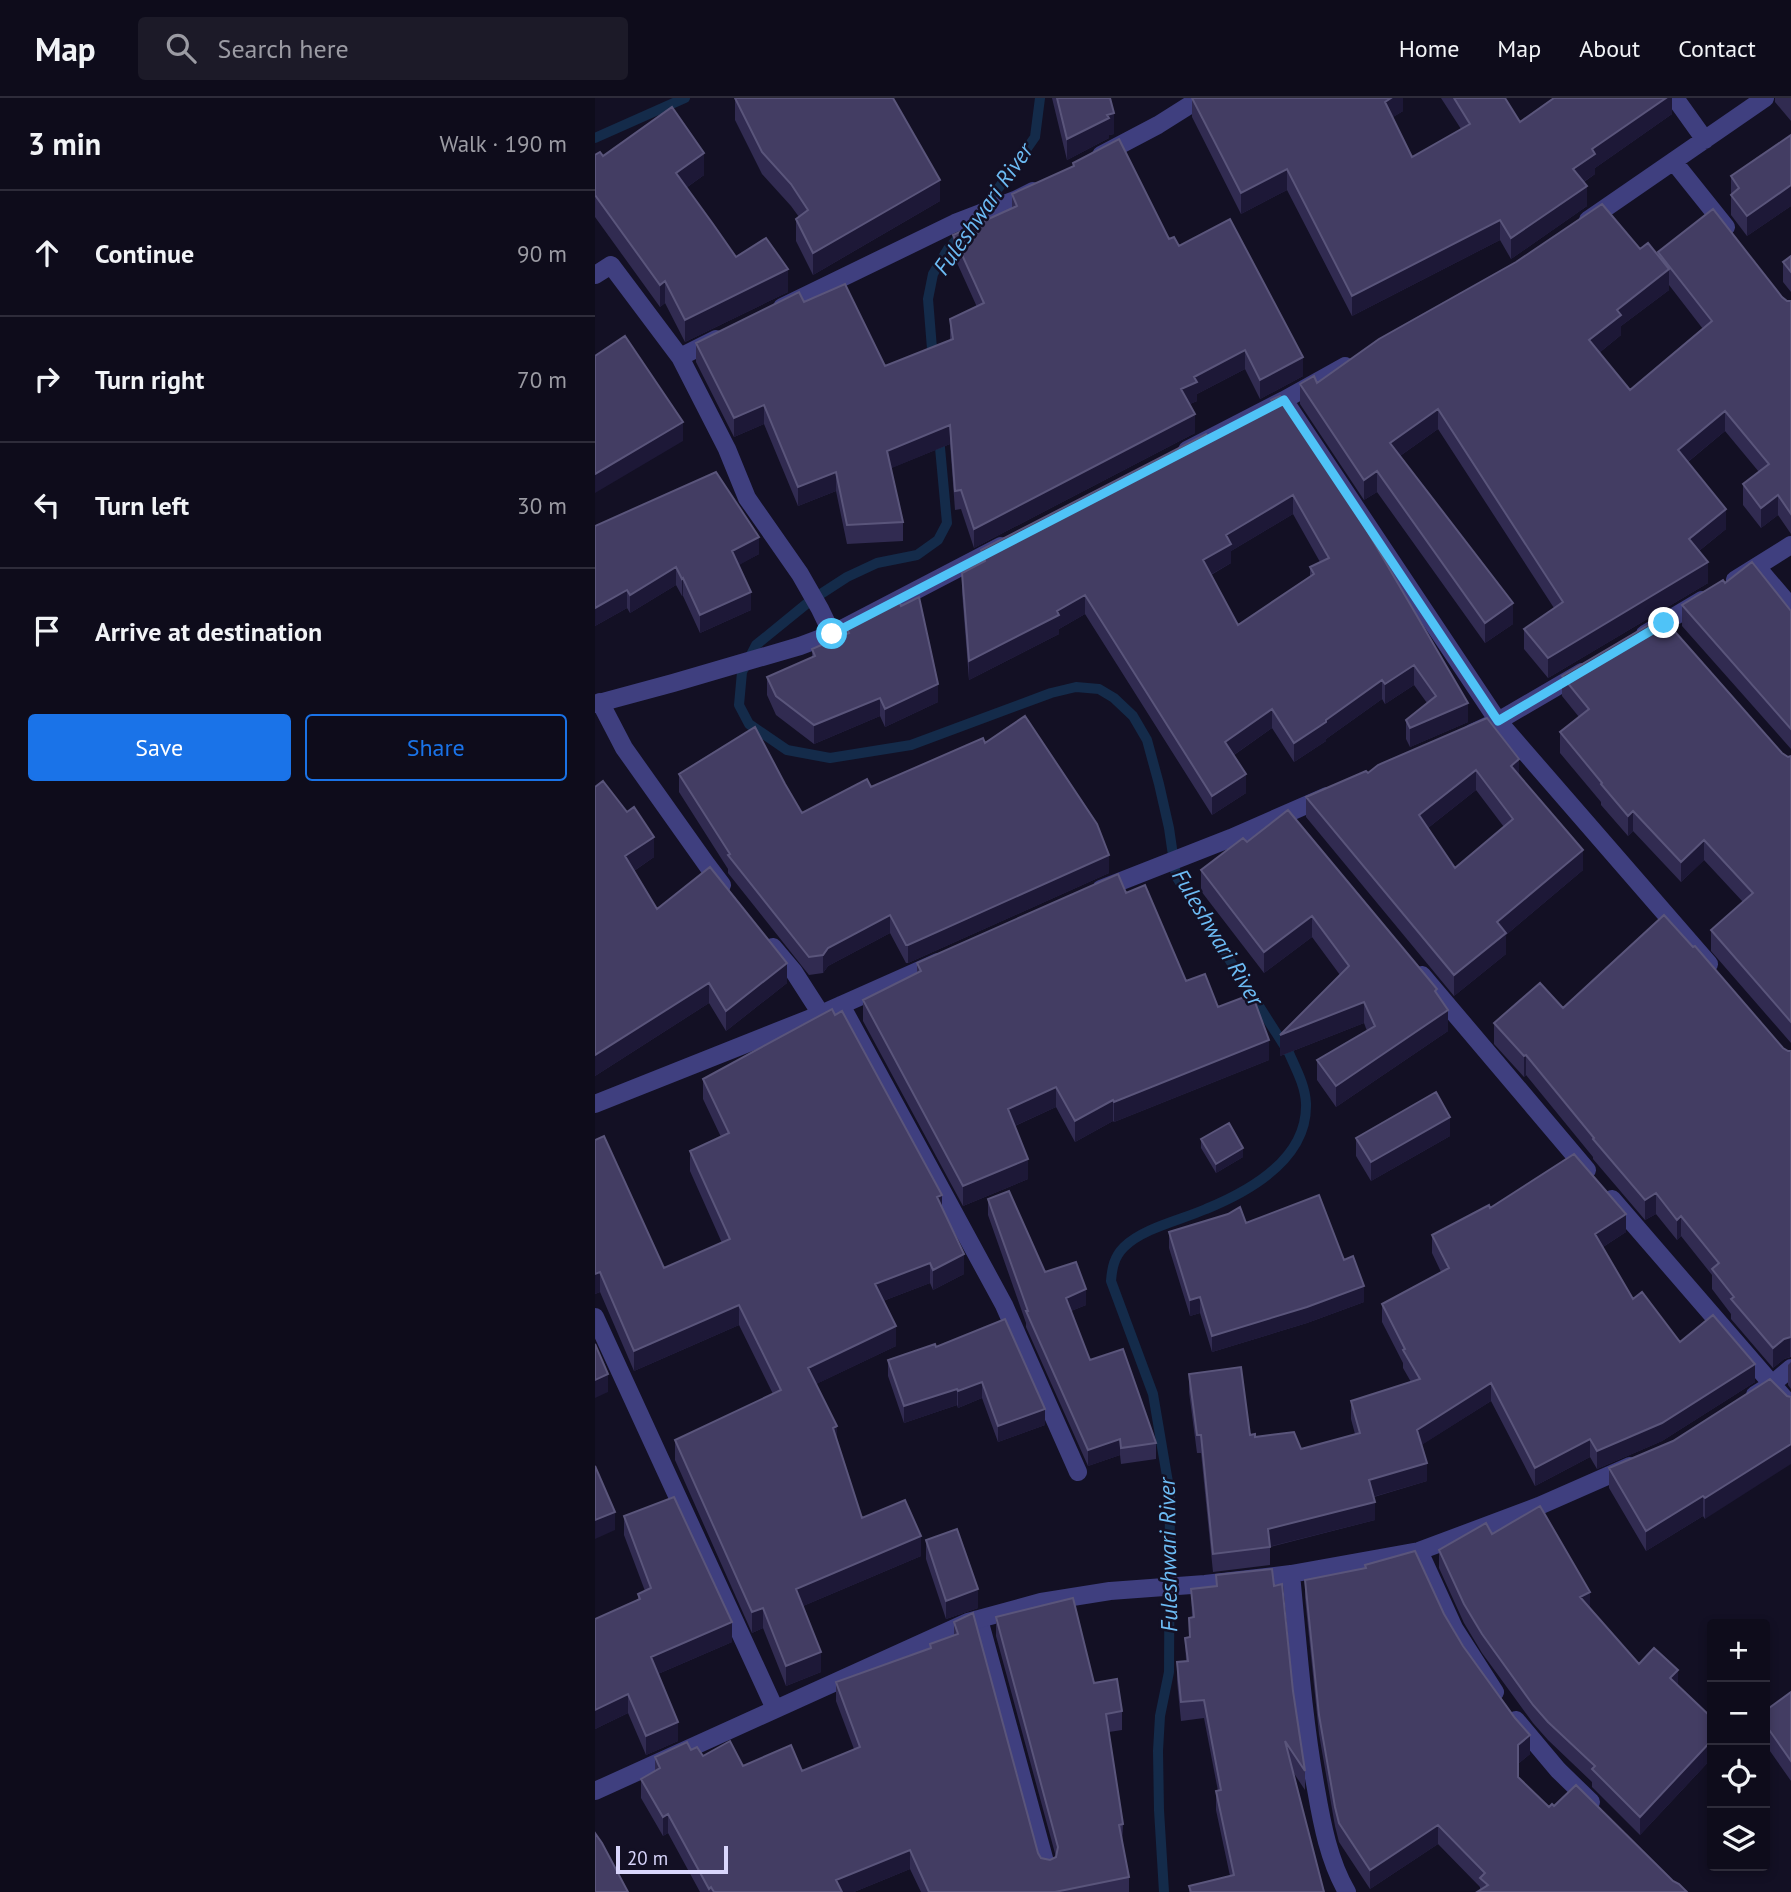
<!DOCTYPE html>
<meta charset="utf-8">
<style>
:root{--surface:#0e0c1b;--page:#1c1a28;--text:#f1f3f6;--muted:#9b9ba3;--line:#2e2c3a;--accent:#1a73e8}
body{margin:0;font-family:"PT Sans",sans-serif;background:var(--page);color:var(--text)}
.controls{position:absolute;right:21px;bottom:21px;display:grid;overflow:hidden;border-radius:7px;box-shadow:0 4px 10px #0003}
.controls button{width:63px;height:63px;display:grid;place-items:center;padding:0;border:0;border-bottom:2px solid var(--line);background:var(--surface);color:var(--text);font:35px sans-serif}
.scale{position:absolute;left:21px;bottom:18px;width:112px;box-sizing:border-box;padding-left:7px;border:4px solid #d9d6fc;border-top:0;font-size:19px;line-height:24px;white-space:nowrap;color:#d9d6fc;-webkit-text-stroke:5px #131024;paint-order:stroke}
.stop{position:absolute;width:21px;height:21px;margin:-16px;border:5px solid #4fc3f7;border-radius:50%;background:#fff}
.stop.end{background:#4fc3f7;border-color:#fff;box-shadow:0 2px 7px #0008}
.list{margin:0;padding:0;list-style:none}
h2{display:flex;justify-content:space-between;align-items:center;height:91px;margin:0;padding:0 28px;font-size:30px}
h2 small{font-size:23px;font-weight:400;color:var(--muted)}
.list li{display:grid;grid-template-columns:46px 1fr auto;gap:21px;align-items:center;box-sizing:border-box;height:126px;padding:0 28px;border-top:2px solid var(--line)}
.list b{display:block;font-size:26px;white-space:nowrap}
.list em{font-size:23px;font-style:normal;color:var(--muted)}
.actions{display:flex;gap:14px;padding:21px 28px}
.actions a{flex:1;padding:16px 0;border:2px solid var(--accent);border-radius:7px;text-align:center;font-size:24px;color:var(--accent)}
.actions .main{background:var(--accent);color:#fff}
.icon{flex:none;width:38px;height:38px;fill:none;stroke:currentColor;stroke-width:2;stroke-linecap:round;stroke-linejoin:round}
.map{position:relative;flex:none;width:1196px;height:1794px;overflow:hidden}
header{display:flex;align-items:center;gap:42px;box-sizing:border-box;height:98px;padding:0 35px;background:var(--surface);border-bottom:2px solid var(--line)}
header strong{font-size:33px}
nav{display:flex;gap:38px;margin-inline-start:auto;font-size:24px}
.search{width:490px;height:63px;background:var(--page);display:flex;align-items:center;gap:18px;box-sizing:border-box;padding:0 24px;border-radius:7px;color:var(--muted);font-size:26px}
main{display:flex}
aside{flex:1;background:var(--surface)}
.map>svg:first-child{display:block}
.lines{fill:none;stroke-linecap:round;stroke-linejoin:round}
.stream{stroke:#142b4a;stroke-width:10}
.lane{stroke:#3f3f7f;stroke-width:16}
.street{stroke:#3f3f7f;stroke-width:18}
.wall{fill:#312b51;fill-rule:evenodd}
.shaded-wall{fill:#1d1837}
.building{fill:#433d63;stroke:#5a557b;stroke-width:2;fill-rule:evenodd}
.route{stroke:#4fc3f7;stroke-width:9}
.labels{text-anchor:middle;stroke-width:5;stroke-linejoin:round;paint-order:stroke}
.water-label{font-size:23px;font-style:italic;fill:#6cbbf4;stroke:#131024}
</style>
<header>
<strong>Map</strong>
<div class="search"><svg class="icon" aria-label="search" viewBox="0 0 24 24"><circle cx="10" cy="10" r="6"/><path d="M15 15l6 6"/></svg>Search here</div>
<nav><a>Home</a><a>Map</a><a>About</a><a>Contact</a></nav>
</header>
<main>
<aside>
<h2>3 min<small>Walk · 190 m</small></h2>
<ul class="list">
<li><svg class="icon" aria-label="ahead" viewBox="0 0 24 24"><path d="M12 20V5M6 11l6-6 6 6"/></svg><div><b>Continue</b></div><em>90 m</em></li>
<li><svg class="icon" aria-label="right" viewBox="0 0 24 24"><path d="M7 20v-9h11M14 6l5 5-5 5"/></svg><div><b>Turn right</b></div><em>70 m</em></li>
<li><svg class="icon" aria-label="left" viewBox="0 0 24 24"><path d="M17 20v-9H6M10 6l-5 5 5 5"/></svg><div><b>Turn left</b></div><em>30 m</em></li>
<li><svg class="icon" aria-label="arrive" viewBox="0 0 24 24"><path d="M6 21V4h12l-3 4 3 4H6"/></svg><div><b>Arrive at destination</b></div></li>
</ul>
<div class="actions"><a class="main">Save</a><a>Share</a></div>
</aside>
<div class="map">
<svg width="1196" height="1794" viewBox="0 0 1196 1794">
<rect width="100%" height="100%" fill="#131024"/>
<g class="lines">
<path class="stream" d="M0 40 90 0
M338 263 333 201 338 176 353 151 378 123 412 79 440 39 445 0
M344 339 352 425 343 442 322 457 282 465 252 479 215 503 161 547 147 574 144 607 154 626 192 652 235 660 316 647 456 595 481 589 504 591 519 600 538 618 552 642 564 686 574 730 581 778 694 955C701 971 710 987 711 1005 713 1060 655 1093 611 1111 586 1122 548 1130 529 1149 519 1159 517 1170 516 1183L558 1296 575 1396 574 1574 565 1618 563 1653 564 1712 569 1794"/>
<path class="lane" d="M385 1521 453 1771"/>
<path class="street" d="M1080 0 1110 42
M506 57 563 27 606 0
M1079 64 1131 129
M993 122 1170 0
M0 177 16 167 85 259 132 351 152 400 205 476 225 511 237 536
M187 209 360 125 420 102 438 93
M85 259 121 241
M689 302 903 623 1114 866
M592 352 689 302 750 268
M1162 469 1196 509
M1140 482 1196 447
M1050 536 1107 502
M5 604 29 650 112 767 127 787
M0 606 78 585 205 548 237 536 406 448
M877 635 903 623 987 574
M506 791 636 740 732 698
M178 849 199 874 226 916
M827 877 992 1072
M246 907 409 1207 483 1374
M0 1006 226 916 343 864
M1017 1101 1196 1308
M0 1219 180 1611
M1160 1297 1176 1287 1196 1270
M824 1453 859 1530 900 1594
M696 1476C703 1548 708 1620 721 1691 727 1726 734 1763 752 1794
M921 1622 963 1672 996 1704
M0 1693 373 1524 446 1504 515 1493 610 1486 696 1476 824 1453 944 1408 1035 1368"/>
</g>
<path class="wall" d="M140 0 345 103 218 177 201 143V121L204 119 196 108 167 76 140 22Z
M457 0H515L519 36 514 37V40L472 62Z
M597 0H808V13L798 19 817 59 866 31 846 0H910L925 24 1077 0V16L1000 70V76L989 84 992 108 916 161 905 142 757 218 692 92 646 116 597 19Z
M1180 0H1196V23L1180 4Z
M1196 37V108L1152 138 1136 117V78Z
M0 57 109 77 91 90 141 159 193 194 90 244 70 205 65 209 0 119Z
M478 65 574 141 584 148 708 278 665 301 650 271 602 296V303L595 306 600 335 379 450 366 411 360 412 355 346 296 370 308 424V443L252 446 241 393 203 408 169 326 139 339 101 264V245L209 204 290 268 355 242V221L382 209 358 156V137L417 111V96L478 69Z
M1045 151 1063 158V154L1187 199 1192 203H1196V436L1183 417 1166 430 1148 407V386L1164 374 1130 333 1093 364 1131 431 1104 453 1113 485 953 580 929 551V531L959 510 843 331 805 358 918 526 890 545 782 394 769 402 705 306V286L722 285ZM1074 187 1108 231 1035 292 1004 255 1026 237V228L1074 192Z
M1196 158V194L1188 184V164Z
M676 302 873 624 815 649 811 641V622L832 605 819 587 790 606 787 601 731 641V643L699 664 677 630 639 657 651 695 617 717 490 516 464 531V536L374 582 367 494V475L386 464V452L615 343 676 307ZM698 416 725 464 715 469V478L643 527 616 477 636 465V453Z
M0 428 164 456 143 467 156 512 105 535 88 498H87L81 487 35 515 32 510 0 528Z
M1130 485 1196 513V651L1087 528V507Z
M251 529 343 604 290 629 285 618 219 646 181 617 172 597V579L217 559V551L251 537Z
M967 578 1187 655 1193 659 1196 658V945L1116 853V832L1148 804 1109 762 1086 784 1038 733 1033 738 1006 707V704L965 655V634L984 619 967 598Z
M892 620 924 678 988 772 911 837V856L859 898 711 719V699L773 675ZM881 692 909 729 860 770 833 730Z
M390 645 514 775 313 865H311L295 835 233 868 228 875 214 877 133 775V771L84 694V676L190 686 207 715Z
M0 689 59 759 39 773 62 811 192 885 131 933 114 905 0 978Z
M652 744 842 896 853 933 741 1009 722 982V962L772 933 769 925 685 958 745 877 717 839 669 875 606 793V772Z
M531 795 591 883 623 909 674 962 519 1024 518 1023 480 1044 461 1009 420 1028 433 1081 368 1108 268 923V902L322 875V865Z
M968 910 1188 950 1193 953H1196V1259L1189 1261 1178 1270 1136 1221V1216L1117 1191V1177L1086 1138 1082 1142 1061 1116 1050 1122 998 1061V1059L931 977 929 979 899 946V925Z
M108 981 347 1111 369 1176 338 1192 335 1185 288 1203 301 1248 221 1286 242 1343 267 1420 326 1458 208 1508 226 1574 191 1588 168 1530 157 1535 80 1362V1342L178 1296 144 1227 39 1273 5 1194 0 1196V1042L69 1170 127 1145 95 1073V1053L126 1039 108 1001Z
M855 1038 776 1083 761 1058V1040Z
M606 1041 648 1059 621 1075 606 1050Z
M393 1101 450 1174 491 1207 476 1213 495 1262 561 1345V1361L526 1366 525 1357 493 1368 431 1229V1225L393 1117Z
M895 1110 1031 1134 1008 1149 1038 1201 1085 1244 1160 1284 1067 1343 1002 1371 995 1359 940 1388 896 1303 826 1347 832 1383 779 1399 780 1422 675 1449V1467L618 1474 606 1355H602L594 1294V1276L655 1337 660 1339 706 1351 760 1336 756 1321V1303L816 1284 808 1270V1265L787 1224V1206L846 1174 837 1155V1137Z
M651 1125 749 1162 769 1204 712 1225 617 1254 605 1215 595 1218 574 1150V1134Z
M341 1249 450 1327 403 1344 387 1300 363 1310 362 1307 309 1325 293 1278V1262Z
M1196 1264V1291L1193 1287V1267Z
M1192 1298 1110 1421 1108 1418 1051 1453 1014 1390V1370Z
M29 1418 137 1544 63 1576 83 1643 51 1657 33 1615 0 1631 43 1502V1496L50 1493 29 1437Z
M897 1436 995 1510 1044 1566 1083 1587 1117 1620V1660L1045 1737 997 1689V1684L953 1642 938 1625 887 1555 869 1525 844 1470V1452Z
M331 1442 383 1510 351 1521 331 1461Z
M770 1467 849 1516 935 1656 923 1666V1679L954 1709 959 1708 1078 1783 885 1792V1789L843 1746 775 1791 744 1744 740 1728 724 1636 710 1500V1482L770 1470Z
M621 1477 679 1488 698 1593 710 1673V1692L698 1674 729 1794H594V1788L635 1778 621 1712V1693H623L609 1620 586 1623 582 1583V1564L591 1563 590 1540 594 1539V1520H597L596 1491 621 1488Z
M401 1519 499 1585 527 1613V1632L514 1634 528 1726 527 1746 534 1779V1794H326L315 1771 259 1794H105L73 1735 68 1738 46 1700V1681L60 1673V1659L96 1652 108 1658 148 1668 207 1673 259 1651 241 1603V1584L335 1550V1546L359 1538V1524L443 1755 446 1760 455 1762 461 1759 401 1538Z
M1196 1594V1683L1170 1646V1613Z"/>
<path class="shaded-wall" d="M796 0H808V13L790 24V4Z
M1071 0H1077V16L1000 70V76L978 91V71L997 51Z
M519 15V36L514 37V40L472 62V41L512 17Z
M109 55V77L81 97V75Z
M692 71V92L646 116V95Z
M345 82V103L218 177V155Z
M1196 87V108L1152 138V118Z
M992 88V108L916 161V140Z
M905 122V142L757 218V198Z
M193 171V194L90 244V222Z
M1074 171V192L1026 228V237L994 263V242L1022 212Z
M70 183V205L65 209V187Z
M650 252V271L602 296V303L586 310V291L599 279Z
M708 259V278L665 301V282Z
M169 307V326L139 339V320Z
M843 311V331L795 365V345Z
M1130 313V333L1083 372V352Z
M600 316V335L379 450V431Z
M88 324V343L0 395V376Z
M355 327V346L292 372V353Z
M782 373V394L769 402V382Z
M241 374V393L203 408V389Z
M698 397V416L636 453V465L608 481V462L631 437Z
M1183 397V417L1166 430V410Z
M1131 411V431L1094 461V441Z
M164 439V456L137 471V453Z
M1113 464V485L953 580V560Z
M81 469V487L35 515V497Z
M88 480V498H87V481Z
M32 492V510L0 528V510Z
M156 494V512L105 535V517Z
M490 497V516L464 531V536L374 582V563Z
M918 505V526L890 545V525Z
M819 567V587L790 606V586Z
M787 582V601L731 641V643L699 664V645Z
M343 586V604L290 629V611Z
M285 600V618L219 646V627Z
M873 605V624L815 649V630Z
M677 611V630L630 663V644Z
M924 661V682L916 668Z
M881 672V692L824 737V717Z
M651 676V695L617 717V698Z
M1038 713V733L1033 738V718Z
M59 739V759L30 779V758Z
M1109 742V762L1086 784V764Z
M988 752V772L911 837V856L859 898V877L902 824Z
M514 757V775L313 865V847Z
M295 817V835L233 868 228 875V857L233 850Z
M717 818V839L669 875V854Z
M192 865V885L131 933V913Z
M114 885V905L0 978V957Z
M769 904V925L685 958V937Z
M853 912V933L741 1009V988Z
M674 942V962L519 1024V1004Z
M931 957V977L929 979V958Z
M461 989V1009L413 1031V1011Z
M518 1002V1023L480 1044V1023Z
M855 1019V1038L776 1083V1064Z
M648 1050V1059L621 1075V1066Z
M433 1061V1081L368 1108V1088Z
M1061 1095V1116L1050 1122V1102Z
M347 1097V1117L342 1099Z
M1031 1116V1134L1000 1154V1136Z
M1086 1118V1138L1082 1142V1122Z
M369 1156V1176L338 1192V1172Z
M335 1165V1185L280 1206V1186Z
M5 1174V1194L0 1196V1176Z
M769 1188V1204L712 1225 617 1254V1238Z
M491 1191V1207L471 1215V1200Z
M605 1199V1215L595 1218V1202Z
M144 1207V1227L39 1273V1253Z
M301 1228V1248L213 1290V1270Z
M1195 1239V1259L1189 1261 1178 1270V1250L1189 1241Z
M1160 1266V1284L1067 1343 1002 1371V1353Z
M13 1276V1294L0 1300V1282Z
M387 1284V1300L363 1310V1293Z
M896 1285V1303L822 1350V1332Z
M362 1291V1307L309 1325V1308Z
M450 1311V1327L403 1344V1328Z
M242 1328V1348L238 1330Z
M525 1341V1357L493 1368V1352Z
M995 1341V1359L940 1388V1370Z
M1196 1346V1366L1110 1421V1400Z
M832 1365V1383L774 1400V1382Z
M1108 1398V1418L1051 1453V1433Z
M780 1404V1422L673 1449V1431Z
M20 1414V1432L0 1441V1422Z
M326 1438V1458L201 1511V1491Z
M383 1491V1510L351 1521V1503Z
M995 1494V1512L985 1499Z
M168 1510V1530L157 1535V1514Z
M137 1524V1544L56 1579V1559Z
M226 1554V1574L191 1588V1568Z
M1083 1572V1591L1075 1580Z
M33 1596V1615L0 1631V1612Z
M83 1624V1643L51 1657V1638Z
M935 1637V1656L923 1666V1647Z
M1117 1642V1660L1045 1737V1719Z
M73 1716V1735L68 1738V1719Z
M843 1727V1746L775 1791V1772Z
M315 1752V1771L259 1794H241V1782Z"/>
<path class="building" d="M140 0H298L345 82 218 155 201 121 213 112 196 86 167 54Z
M462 0H515L519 15 512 17 514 20 472 41Z
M597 0H796L790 4 817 59 875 26 859 0H910L925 24 959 0H1071L997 51 1000 56 978 71 992 88 916 140 905 122 757 198 692 71 646 95Z
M77 9 109 55 81 75 118 126 141 159 171 140 193 171 90 222 70 183 65 187 0 97V57L5 54 8 58Z
M1196 37V87L1152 118 1136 97 1144 90 1136 78Z
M524 41 574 141 579 139 584 148 635 121 708 259 665 282 650 252 599 279 602 284 586 291 600 316 379 431 366 392 360 393 355 327 292 353 308 424 252 427 241 374 203 389 169 307 139 320 101 245 204 194 209 204 250 186 290 268 358 241 355 221 389 205 358 137 422 108 417 96 479 68 478 65Z
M1007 106 1045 151 1053 145 1074 171 1022 212 1026 217 994 242 1035 292 1117 223 1063 154 1118 111 1187 199 1192 203H1196V416L1183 397 1166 410 1148 386 1174 366 1130 313 1083 352 1131 411 1094 441 1113 464 953 560 929 531 968 504 843 311 795 345 918 505 890 525 782 373 769 382 705 286 719 278 722 285 784 241 921 164Z
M1196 158V174L1188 164Z
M30 238 88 324 0 376V258Z
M685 298 750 395 873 605 815 630 811 622 841 598 819 567 790 586 787 582 731 622V624L699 645 677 611 630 644 651 676 617 698 490 497 462 513 464 517 374 563 367 475 390 463 386 452 611 336 615 343 678 306 676 302ZM698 397 734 460 715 469 719 476 643 527 608 462 636 446 631 437Z
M121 374 164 439 137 453 156 494 105 517 88 480 87 481 81 469 35 497 32 492 0 510V428Z
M1157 464 1196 513V631L1087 507 1128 482 1130 485Z
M324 499 343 586 290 611 285 600 219 627 181 598 172 579 220 558 217 551 254 535 251 529 304 503 306 508Z
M1067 519 1187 655 1193 659 1196 658V924L1116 832 1158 795 1109 742 1086 764 1038 713 1033 718 1006 686 1007 685 965 634 994 611 967 578Z
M430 618 502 726 514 757 313 847H311L295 817 233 850 228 857 214 859 133 757 135 756 84 676 160 629 190 686 207 715 272 681 276 689 388 640 390 645Z
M892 620 924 661 916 668 988 752 902 824 911 835 859 877 711 699 771 673 773 675 783 667ZM881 672 918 721 860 770 824 717Z
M8 683 32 714 39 709 59 739 30 758 62 811 115 769 192 865 131 913 114 885 0 957V689Z
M693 712 842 891 840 893 853 912 741 988 722 962 780 928 769 904 685 937 754 868 717 818 669 854 606 772 648 740 652 744Z
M523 776 531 795 550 787 591 883 610 876 623 909 657 896 674 942 519 1004 518 1002 480 1023 461 989 413 1011 433 1061 368 1088 268 902 326 873 322 865Z
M1069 817 1098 849 1100 848 1188 950 1193 953H1196V1239L1189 1241 1178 1250 1136 1201 1139 1199 1117 1171 1124 1165 1086 1118 1082 1122 1061 1095 1050 1102 998 1041 999 1040 931 957 929 958 899 925 945 885 968 910Z
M237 911 240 917 247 913 347 1097 342 1099 369 1156 338 1172 335 1165 280 1186 301 1228 213 1270 242 1328 238 1330 267 1420 310 1402 326 1438 201 1491 226 1554 191 1568 168 1510 157 1514 80 1342 186 1292 144 1207 39 1253 5 1174 0 1176V1042L9 1038 69 1170 135 1141 95 1053 134 1035 108 981Z
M841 994 855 1019 776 1064 761 1040Z
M634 1025 648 1050 621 1066 606 1041Z
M979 1056 1031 1116 1000 1136 1038 1201 1047 1194 1085 1244 1118 1217 1160 1266 1067 1325 1002 1353 995 1341 940 1370 896 1285 822 1332 832 1365 774 1382 780 1404 673 1431 675 1449 618 1456 606 1337H602L594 1276 646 1269 655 1337 660 1336V1339L699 1334 706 1351 765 1335 756 1303 825 1281 808 1252 810 1251 787 1206 854 1170 837 1137 894 1107 895 1110Z
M414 1093 450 1174 481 1164 491 1191 471 1200 495 1262 528 1251 561 1345 526 1350 525 1341 493 1352 431 1213H433L393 1101Z
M724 1097 749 1162 758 1158 769 1188 712 1209 617 1238 605 1199 595 1202 574 1134 633 1116 645 1109 651 1125Z
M410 1221 450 1311 403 1328 387 1284 363 1293 362 1291 309 1308 293 1262 340 1246 341 1249Z
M0 1246 13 1276 0 1282Z
M1175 1281 1192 1298 1196 1299V1346L1110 1400 1108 1398 1051 1433 1014 1370 1078 1343Z
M0 1368 20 1414 0 1422Z
M79 1399 137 1524 56 1559 83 1624 51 1638 33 1596 0 1612V1521L45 1501 43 1496 56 1490 29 1418Z
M945 1408 995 1494 985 1499 1044 1566 1059 1550 1083 1572 1075 1580 1117 1620V1642L1045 1719 997 1671 1000 1668 953 1624 938 1607 887 1536 869 1506 844 1452 891 1425 897 1436Z
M362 1431 383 1491 351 1503 331 1442Z
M820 1453 849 1516 868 1548 920 1620 935 1637 923 1647V1679L954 1709 957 1706 959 1708 981 1687 1078 1783 1084 1786 1092 1794H882L893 1787 885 1780 890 1775 843 1727 775 1772 744 1725 740 1709 724 1617 710 1482 771 1470 770 1467Z
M677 1471 679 1488 687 1486 698 1593 710 1673 690 1643 729 1794H596L594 1788 639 1777 621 1693 626 1692 609 1602 586 1604 582 1564 593 1563 590 1540 595 1539 594 1520 599 1519 596 1491 622 1488 621 1477Z
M478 1500 499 1585 522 1581 527 1613 511 1616 528 1726 524 1727 534 1779 460 1794H334L315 1752 241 1782 247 1794H119L116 1789 114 1791 73 1716 68 1719 46 1681 65 1670 60 1659 92 1644 96 1652 102 1649 108 1658 135 1643 148 1668 196 1647 207 1673 265 1649 241 1584 336 1550 335 1546 363 1536 359 1524 378 1515 443 1755 446 1760 455 1762 461 1759 463 1749 401 1519Z
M1196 1594V1663L1170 1626V1613Z
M0 1735 7 1745 33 1794H0Z"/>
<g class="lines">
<path class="route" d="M237 536 689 302 903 623 1069 525"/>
</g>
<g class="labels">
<g class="water-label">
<text transform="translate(388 111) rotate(-55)" y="8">Fuleshwari River</text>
<text transform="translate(623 839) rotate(59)" y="8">Fuleshwari River</text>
<text transform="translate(573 1457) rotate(-91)" y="8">Fuleshwari River</text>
</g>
</g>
</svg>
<div class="controls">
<button>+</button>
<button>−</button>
<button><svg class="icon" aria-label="locate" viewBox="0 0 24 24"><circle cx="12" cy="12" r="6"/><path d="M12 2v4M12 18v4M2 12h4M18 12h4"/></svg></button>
<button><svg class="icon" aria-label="layers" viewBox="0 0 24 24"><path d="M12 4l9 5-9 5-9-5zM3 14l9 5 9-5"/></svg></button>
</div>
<div class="scale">20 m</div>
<div class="stop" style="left:237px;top:536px"></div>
<div class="stop end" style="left:1069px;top:525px"></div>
</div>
</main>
